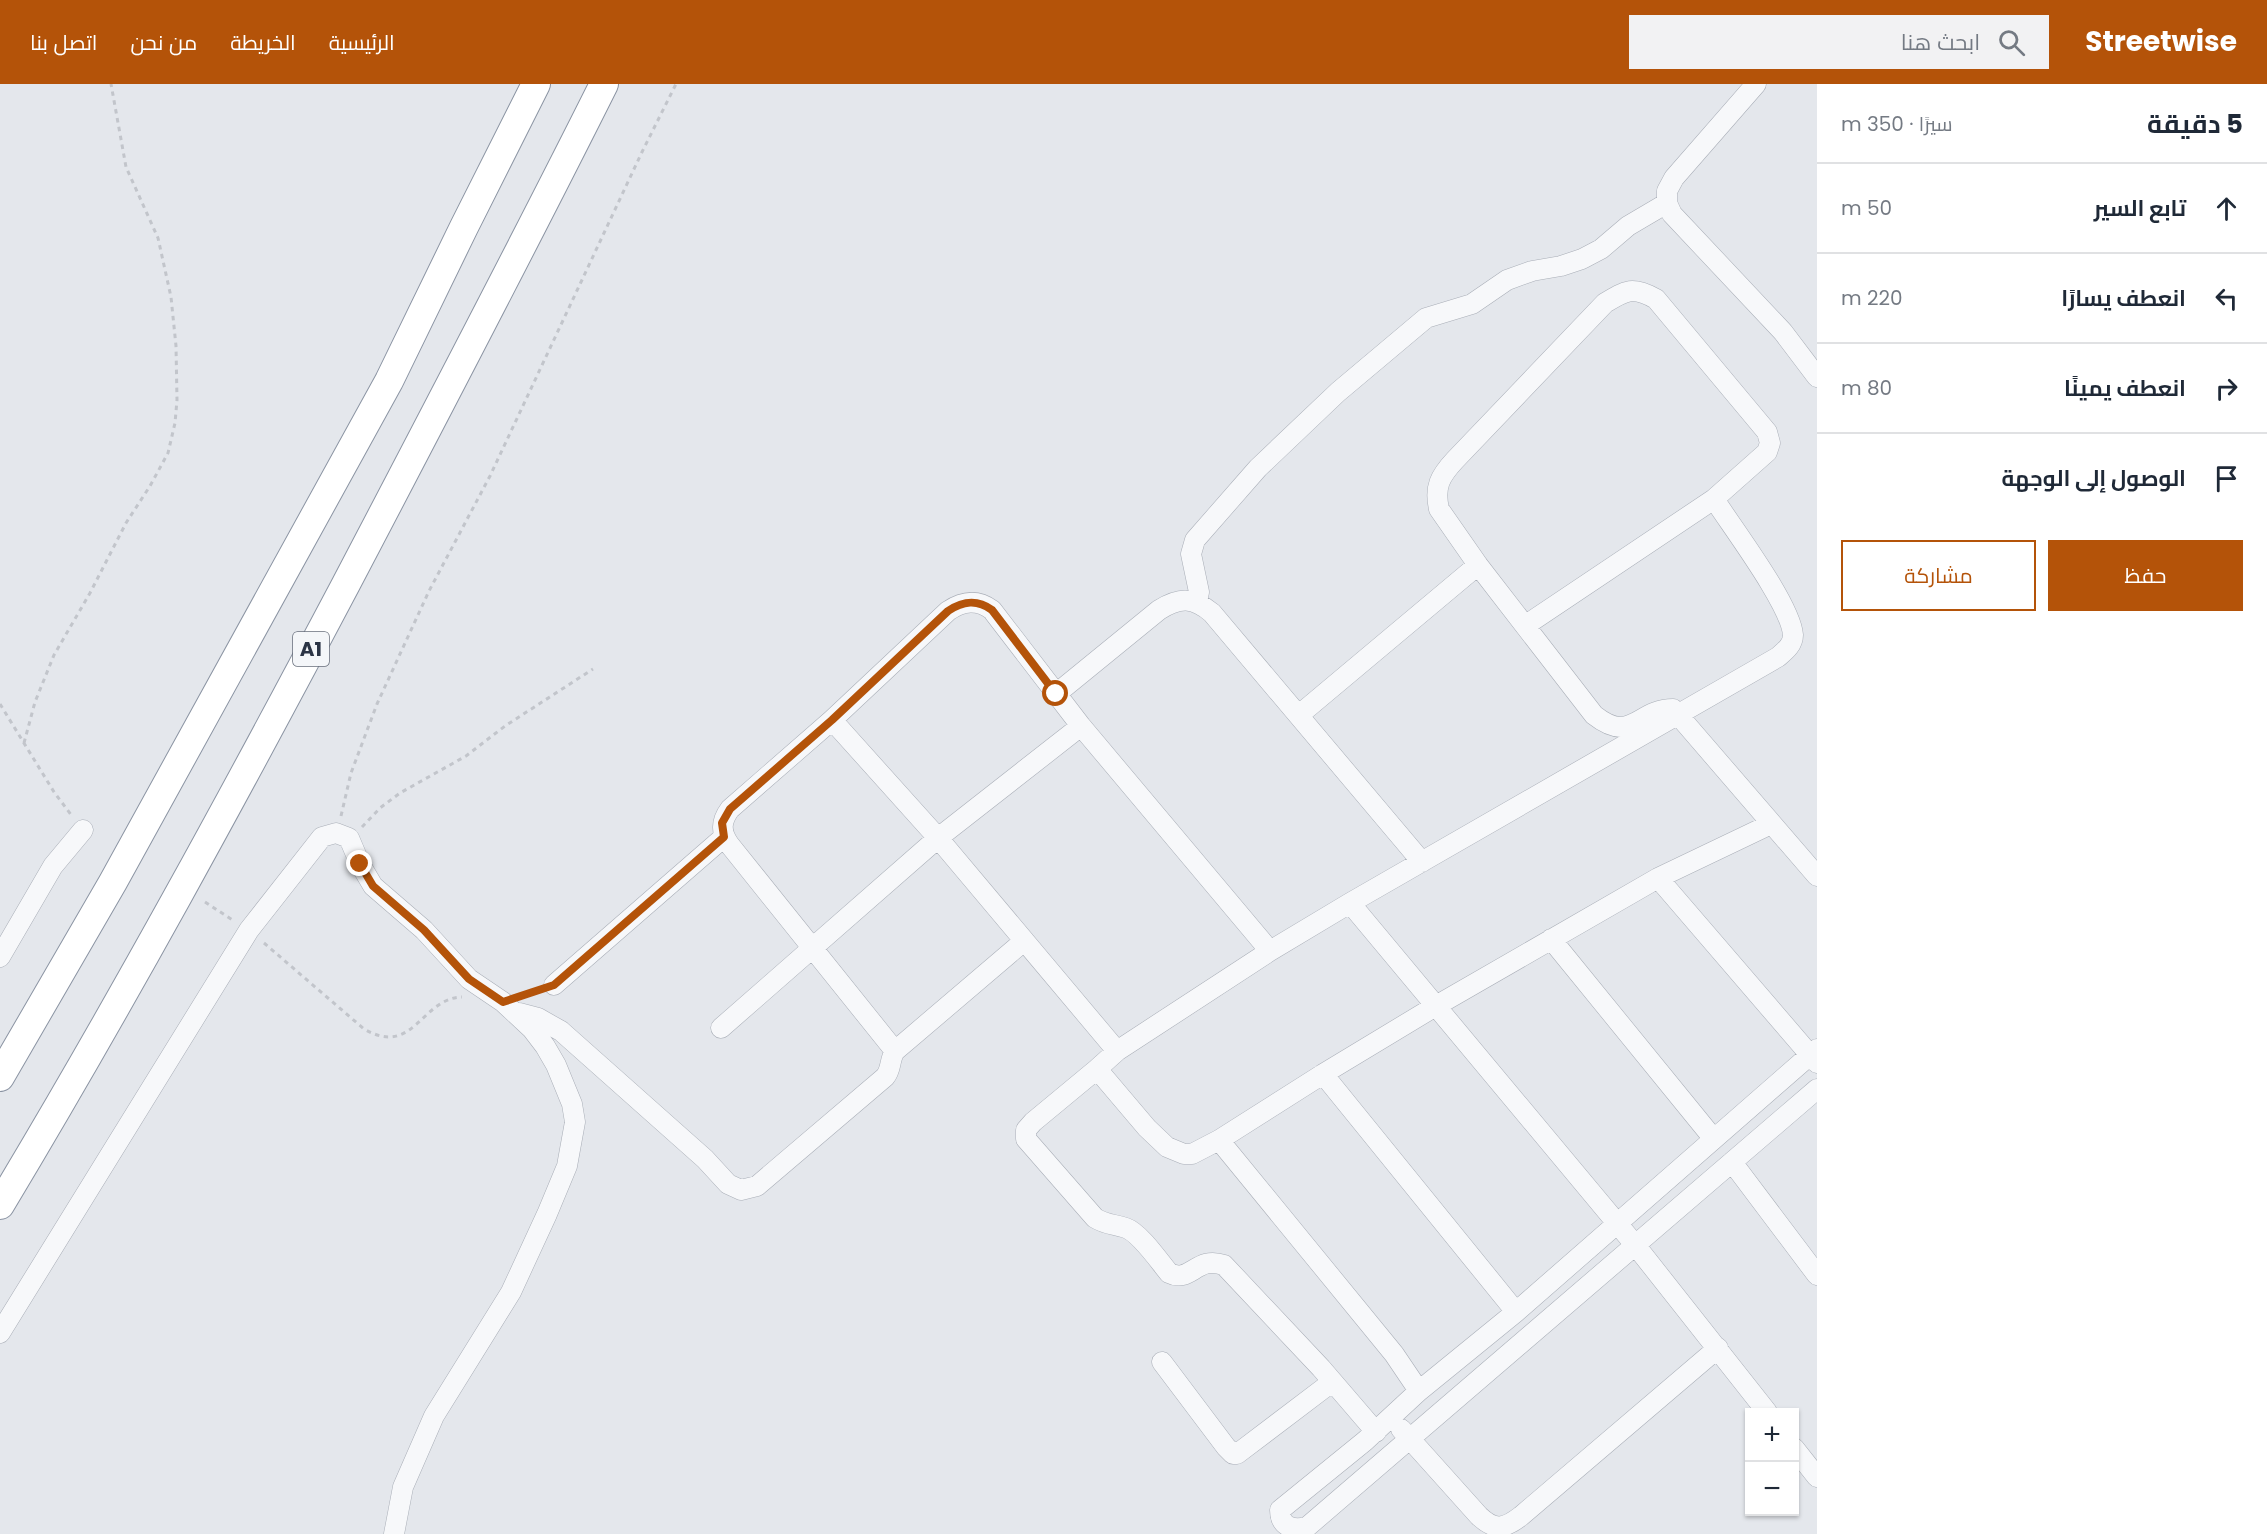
<!DOCTYPE html>
<html lang="ar">
<meta charset="utf-8">
<style>
:root{--surface:#fff;--page:#f2f2f3;--text:#1f2937;--muted:#747a83;--line:#e0e1e3;--accent:#b45309}
body{margin:0;font-family:Poppins,Cairo,sans-serif;background:var(--page);color:var(--text);direction:rtl}
.controls{position:absolute;right:18px;bottom:18px;display:grid;overflow:hidden;border-radius:0px;box-shadow:0 2px 4px #0004}
.controls button{width:54px;height:54px;display:grid;place-items:center;padding:0;border:0;border-bottom:2px solid var(--line);background:var(--surface);color:var(--text);font:30px sans-serif}
.stop{position:absolute;width:18px;height:18px;margin:-14px;border:4px solid #b45309;border-radius:50%;background:#fff}
.stop.end{background:#b45309;border-color:#fff;box-shadow:0 2px 6px #0008}
.list{margin:0;padding:0;list-style:none}
h2{display:flex;justify-content:space-between;align-items:center;height:78px;margin:0;padding:0 24px;font-size:26px}
h2 small{font-size:20px;font-weight:400;color:var(--muted)}
.list li{display:grid;grid-template-columns:39px 1fr auto;gap:18px;align-items:center;box-sizing:border-box;height:90px;padding:0 24px;border-top:2px solid var(--line)}
.list b{display:block;font-size:22px;white-space:nowrap}
.list em{font-size:20px;font-style:normal;color:var(--muted)}
.actions{display:flex;gap:12px;padding:18px 24px}
.actions a{flex:1;padding:14px 0;border:2px solid var(--accent);border-radius:0px;text-align:center;font-size:21px;color:var(--accent)}
.actions .main{background:var(--accent);color:#fff}
.icon{flex:none;width:33px;height:33px;fill:none;stroke:currentColor;stroke-width:2;stroke-linecap:round;stroke-linejoin:round}
.map{position:relative;flex:none;width:1817px;height:1450px;overflow:hidden;direction:ltr}
header{display:flex;align-items:center;gap:36px;box-sizing:border-box;height:84px;padding:0 30px;background:var(--accent);color:#fff}
header strong{font-size:28px}
nav{display:flex;gap:33px;margin-inline-start:auto;font-size:21px}
.search{width:420px;height:54px;background:var(--page);display:flex;align-items:center;gap:15px;box-sizing:border-box;padding:0 21px;border-radius:0px;color:var(--muted);font-size:22px}
main{display:flex}
aside{flex:1;background:var(--surface)}
.map>svg:first-child{display:block}
.lines{fill:none;stroke-linecap:round;stroke-linejoin:round}
.minor-casing{stroke:#a9aeb7;stroke-width:21}
.highway-casing{stroke:#8b94a3;stroke-width:30}
.path{stroke:#c2c5cb;stroke-width:3;stroke-dasharray:4.5 4.5;stroke-linecap:butt}
.minor{stroke:#f7f8fa;stroke-width:20}
.highway{stroke:#fff;stroke-width:28}
.route{stroke:#b45309;stroke-width:8}
.labels{text-anchor:middle;stroke-width:6;stroke-linejoin:round;paint-order:stroke}
.shield{fill:#f4f6f9;stroke:#676e7b;stroke-width:1.5}
.shield-label{font-size:20px;font-weight:bold;fill:#2b3445}
</style>
<header>
<strong>Streetwise</strong>
<div class="search"><svg class="icon" aria-label="search" viewBox="0 0 24 24"><circle cx="10" cy="10" r="6"/><path d="M15 15l6 6"/></svg>ابحث هنا</div>
<nav><a>الرئيسية</a><a>الخريطة</a><a>من نحن</a><a>اتصل بنا</a></nav>
</header>
<main>
<aside>
<h2>5 دقيقة<small>سيرًا · 350 m</small></h2>
<ul class="list">
<li><svg class="icon" aria-label="ahead" viewBox="0 0 24 24"><path d="M12 20V5M6 11l6-6 6 6"/></svg><div><b>تابع السير</b></div><em>50 m</em></li>
<li><svg class="icon" aria-label="left" viewBox="0 0 24 24"><path d="M17 20v-9H6M10 6l-5 5 5 5"/></svg><div><b>انعطف يسارًا</b></div><em>220 m</em></li>
<li><svg class="icon" aria-label="right" viewBox="0 0 24 24"><path d="M7 20v-9h11M14 6l5 5-5 5"/></svg><div><b>انعطف يمينًا</b></div><em>80 m</em></li>
<li><svg class="icon" aria-label="arrive" viewBox="0 0 24 24"><path d="M6 21V4h12l-3 4 3 4H6"/></svg><div><b>الوصول إلى الوجهة</b></div></li>
</ul>
<div class="actions"><a class="main">حفظ</a><a>مشاركة</a></div>
</aside>
<div class="map">
<svg width="1817" height="1450" viewBox="0 0 1817 1450">
<rect width="100%" height="100%" fill="#e4e7ec"/>
<g class="lines">
<g class="minor-casing">
<path id="minor" d="M1756 0 1674 94 1667 107V119L1672 130 1783 248 1817 293
M1714 415C1732 443 1791 521 1793 551 1793 561 1785 567 1778 573L1350 819 1270 867 1117 967 1097 985 1147 1044 1167 1063 1184 1070H1192L1219 1056 1323 990 1434 923 1658 794 1771 740
M1197 518 1199 508 1191 470 1195 456 1258 384 1338 308 1426 234 1472 220 1507 196 1532 187 1561 182 1582 175 1601 165 1628 142 1667 119
M1526 541 1714 415 1767 368 1770 359 1767 348 1656 215C1633 202 1626 206 1605 219L1455 376C1440 392 1434 403 1439 425L1478 481 1594 631C1632 661 1637 625 1673 625L1817 792
M1056 610 1159 526C1180 513 1193 513 1212 529L1422 778
M1299 631 1478 481
M832 636 938 754 1117 967
M1658 794 1817 979
M1350 819 1636 1162 1767 1328
M1551 855 1713 1054
M0 873 53 782 83 746
M554 901 724 753
M519 929 538 934 561 947 705 1075 728 1100 741 1106 757 1102 885 993C892 985 889 976 895 967L1024 857
M721 944 938 754 1081 642
M1817 965 1516 1228 1419 1307 1365 1357 1280 1426C1280 1442 1292 1447 1307 1443L1817 1005
M895 967 729 760C720 747 721 737 730 725L832 636 948 527C963 517 977 515 992 526L1081 642 1270 867
M1097 985 1033 1038 1026 1046V1055L1095 1134C1106 1141 1115 1140 1126 1144 1140 1149 1159 1177 1169 1189 1191 1200 1196 1171 1224 1181L1321 1284 1376 1348
M1323 990 1516 1228
M1219 1056 1394 1270 1419 1307
M1732 1078 1817 1191
M0 1249 249 846 322 753 336 749 349 754 360 780 373 802 424 846 469 895 503 918 532 945 545 962 556 981 572 1020 575 1038 567 1082 547 1130 511 1208 434 1332 403 1403 394 1450
M1162 1278 1226 1363 1233 1370H1237L1332 1298
M1401 1345 1479 1432C1495 1447 1504 1445 1521 1432L1718 1264
M1794 1364 1817 1393"/>
</g>
<g class="highway-casing">
<path id="highway" d="M0 993 113 798 389 297 464 143 536 0
M0 1121C122 918 235 710 346 500 433 334 520 168 604 0"/>
</g>
<path class="path" d="M0 620 54 708 72 732
M24 659 35 618 54 571 90 509 126 439 150 402 168 369 175 339 177 316 176 262 171 213 158 154 126 83 111 0
M341 732 351 689 377 620 429 507 490 392 642 68 676 0
M362 743 380 724 400 709 466 672 505 642 593 585
M205 818 234 837
M264 859 364 945C414 974 421 914 462 913
M524 912 537 905"/>
<use href="#minor" class="minor"/>
<use href="#highway" class="highway"/>
</g>
<g class="lines">
<path class="route" d="M360 780 373 802 424 846 469 895 503 918 554 901 724 753 722 739 730 725 832 636 948 527C963 517 977 515 992 526L1056 610"/>
</g>
<g class="labels">
<rect class="shield" x="293" y="548" width="36" height="34" rx="4.5"/>
<g class="shield-label">
<text x="311" y="572">A1</text>
</g>
</g>
</svg>
<div class="controls">
<button>+</button>
<button>−</button>
</div>
<div class="stop" style="left:1056px;top:610px"></div>
<div class="stop end" style="left:360px;top:780px"></div>
</div>
</main>
